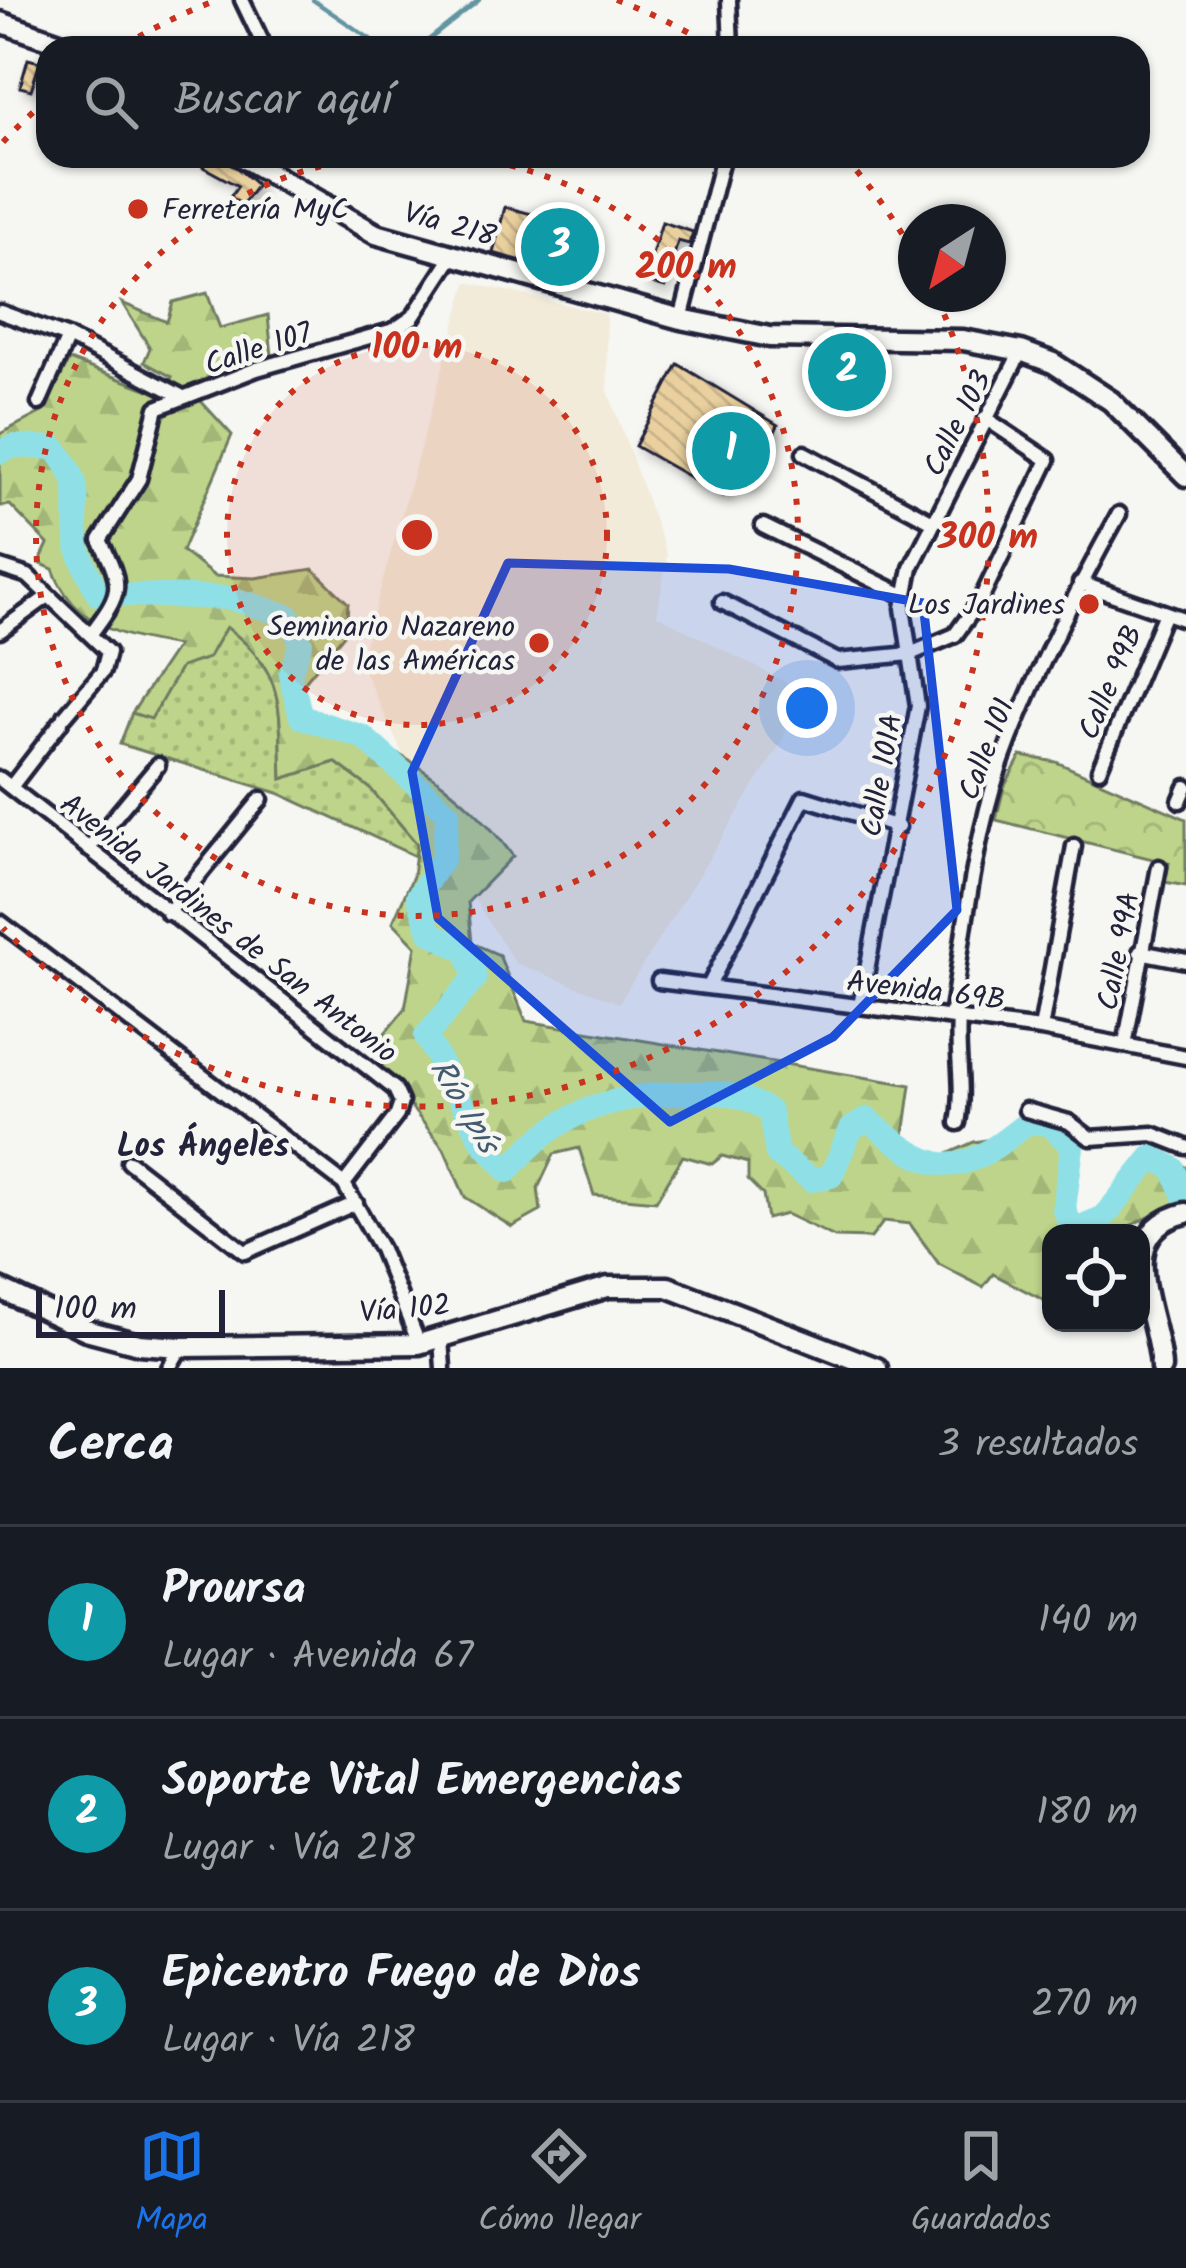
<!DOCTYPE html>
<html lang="es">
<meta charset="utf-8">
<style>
:root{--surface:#171b24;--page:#20242c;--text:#f1f3f6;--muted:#9ea1a6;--line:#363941;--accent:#1a73e8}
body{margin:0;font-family:Kalam,sans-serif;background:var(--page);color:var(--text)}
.controls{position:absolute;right:36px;bottom:36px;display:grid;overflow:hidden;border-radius:24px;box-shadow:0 3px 9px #0004}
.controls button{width:108px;height:108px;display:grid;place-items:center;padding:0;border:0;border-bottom:3px solid var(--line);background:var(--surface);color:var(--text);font:60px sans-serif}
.compass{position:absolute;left:898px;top:204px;width:108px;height:108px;border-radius:50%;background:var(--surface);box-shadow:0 3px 9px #0004;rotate:216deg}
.scale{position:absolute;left:36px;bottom:30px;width:189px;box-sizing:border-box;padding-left:12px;border:6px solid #22223b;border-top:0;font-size:33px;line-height:42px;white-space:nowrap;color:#22223b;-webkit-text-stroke:9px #f6f6f2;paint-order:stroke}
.you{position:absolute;left:807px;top:708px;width:42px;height:42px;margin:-30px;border:9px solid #fff;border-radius:50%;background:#1a73e8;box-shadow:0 0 0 18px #1a73e833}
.badge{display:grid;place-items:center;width:78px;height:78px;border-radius:50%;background:var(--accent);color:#fff;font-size:39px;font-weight:700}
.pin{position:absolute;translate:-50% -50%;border:6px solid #fff;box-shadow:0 3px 12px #0006}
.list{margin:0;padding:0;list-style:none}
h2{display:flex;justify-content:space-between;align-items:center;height:156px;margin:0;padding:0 48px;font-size:51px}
h2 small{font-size:39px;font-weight:400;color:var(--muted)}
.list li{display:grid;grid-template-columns:78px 1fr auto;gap:36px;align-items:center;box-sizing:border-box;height:192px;padding:0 48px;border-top:3px solid var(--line)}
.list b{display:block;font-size:45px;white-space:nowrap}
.list p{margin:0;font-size:39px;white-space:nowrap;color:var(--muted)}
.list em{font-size:39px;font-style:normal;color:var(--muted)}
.icon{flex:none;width:66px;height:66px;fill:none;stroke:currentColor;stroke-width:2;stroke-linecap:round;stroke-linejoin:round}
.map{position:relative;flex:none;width:1186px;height:1368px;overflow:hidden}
.search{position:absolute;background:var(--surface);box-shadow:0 3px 9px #0004;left:36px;right:36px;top:36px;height:132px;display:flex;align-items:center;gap:30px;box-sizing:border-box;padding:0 42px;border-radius:36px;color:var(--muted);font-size:45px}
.sheet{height:732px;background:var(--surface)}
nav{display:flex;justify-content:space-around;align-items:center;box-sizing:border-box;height:168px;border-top:3px solid var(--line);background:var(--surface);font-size:33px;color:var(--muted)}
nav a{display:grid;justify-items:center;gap:6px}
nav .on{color:var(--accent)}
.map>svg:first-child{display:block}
.built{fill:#f2ebd9}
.grass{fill:url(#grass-dots);stroke:#707b62;stroke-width:3}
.forest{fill:url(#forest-firs);stroke:#707b62;stroke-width:3}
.park{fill:url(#park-crowns);stroke:#707b62;stroke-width:3}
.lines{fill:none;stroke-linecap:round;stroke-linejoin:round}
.stream{stroke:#6394a2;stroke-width:4.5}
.river{stroke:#8fe0e6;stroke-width:24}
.building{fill:url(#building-back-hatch);stroke:#22223b;stroke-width:3;filter:url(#shadow)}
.minor-casing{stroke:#22223b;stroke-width:21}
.secondary-casing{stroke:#22223b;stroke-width:27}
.minor{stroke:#f6f6f2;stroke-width:12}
.secondary{stroke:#f6f6f2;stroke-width:18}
.marked{fill:#1d4ed8;fill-opacity:0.2;stroke:#1d4ed8;stroke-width:9;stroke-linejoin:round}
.ring{fill:none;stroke:#c8321e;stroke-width:6;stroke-dasharray:6 12}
.poi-dot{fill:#c8321e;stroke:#f6f6f2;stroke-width:4.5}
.labels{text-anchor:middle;stroke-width:9;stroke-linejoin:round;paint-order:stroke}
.poi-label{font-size:30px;fill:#22223b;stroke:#f6f6f2;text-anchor:end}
.street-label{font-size:30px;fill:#22223b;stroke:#f6f6f2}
.water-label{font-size:33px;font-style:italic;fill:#435b6e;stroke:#f6f6f2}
.neighbourhood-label{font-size:33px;font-weight:bold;fill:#22223b;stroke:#f6f6f2}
.centre{fill:#c8321e;stroke:#f6f6f2;stroke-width:6}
.ring-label{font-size:36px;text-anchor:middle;font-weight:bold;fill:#c8321e;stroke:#f6f6f2;stroke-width:9;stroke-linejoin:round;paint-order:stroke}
</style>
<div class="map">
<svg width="1186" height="1368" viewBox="0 0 1186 1368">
<defs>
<pattern id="grass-dots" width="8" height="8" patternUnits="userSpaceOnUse" patternTransform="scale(3)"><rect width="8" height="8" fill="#bdd48a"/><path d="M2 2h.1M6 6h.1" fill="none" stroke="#a2b678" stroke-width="1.8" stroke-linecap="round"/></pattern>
<pattern id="forest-firs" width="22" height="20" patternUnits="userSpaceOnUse" patternTransform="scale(3)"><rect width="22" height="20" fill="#bdd48a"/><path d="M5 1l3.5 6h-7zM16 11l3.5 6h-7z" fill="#a2b678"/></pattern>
<pattern id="park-crowns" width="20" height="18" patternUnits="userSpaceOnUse" patternTransform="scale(3)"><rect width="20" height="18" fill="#bdd48a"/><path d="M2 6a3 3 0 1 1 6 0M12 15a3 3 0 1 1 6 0" fill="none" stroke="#a2b678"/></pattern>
<pattern id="building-back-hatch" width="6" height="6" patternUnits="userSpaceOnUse" patternTransform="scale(3)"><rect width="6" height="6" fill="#e9d09e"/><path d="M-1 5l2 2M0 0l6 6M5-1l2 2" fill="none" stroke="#c8b289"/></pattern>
<filter id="shadow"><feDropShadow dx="5.5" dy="5.5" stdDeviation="6" flood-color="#0004"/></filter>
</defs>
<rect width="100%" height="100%" fill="#f6f6f2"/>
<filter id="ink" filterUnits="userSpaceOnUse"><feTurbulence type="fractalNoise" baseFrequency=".00833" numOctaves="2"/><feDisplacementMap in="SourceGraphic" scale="24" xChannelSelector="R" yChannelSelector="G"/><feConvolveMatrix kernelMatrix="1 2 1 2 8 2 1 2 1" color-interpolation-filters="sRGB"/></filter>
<g filter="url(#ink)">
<path class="built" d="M467 282 606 314 608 391 667 555 657 615 802 691 781 743 619 1003 515 963 458 874 360 662Z"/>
<path class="grass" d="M226 626C287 671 279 708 282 779L335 762 370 788 417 844 415 856 278 793 120 744 132 713 151 718 181 666 208 658Z"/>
<path class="forest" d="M207 293 220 328 268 315 272 356 190 389 232 435 182 551 214 576 255 578 313 569 348 603 346 632 302 685 304 710C385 740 462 785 513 856L468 902 472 943 499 955 526 1021 911 1085 903 1142 938 1158 974 1142 1046 1130 1066 1147 1056 1205 1070 1233H1051V1304L993 1274 983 1287 939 1264 910 1224 884 1221 871 1238 835 1237 786 1214 767 1219 763 1195 748 1180V1163L722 1156 712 1164 683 1156 656 1201 594 1195 579 1148 554 1154 538 1188 541 1211 512 1227 465 1197 444 1149 382 1070 384 1034 405 1009 416 946 393 922 413 876 417 844 370 788 335 762 282 779C279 709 287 672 226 627L208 658 181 667 151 719 132 713 177 646C121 636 74 627 53 569L39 563 48 544 10 505 0 506V434L44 411 69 360 163 395 172 377 144 362 150 348 122 303 167 322 173 302Z
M1166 1157 1186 1167V1200L1114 1233H1072C1114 1222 1132 1183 1166 1157Z"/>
<path class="park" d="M1021 756 1056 762 1186 819V886L1165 882 1169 863 996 820 1004 787Z"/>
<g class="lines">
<path class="stream" d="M313 0 379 45 421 46 479 0"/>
<path class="river" d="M0 452 14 446 55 448C86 488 73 495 77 539 78 557 91 578 98 594L230 598 289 616 301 643 290 674 301 717 363 737 448 813 443 858 418 896 430 932 467 952 475 978 426 1036 484 1144 508 1171C556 1112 608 1096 681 1093 718 1092 740 1091 770 1112L777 1154 812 1180 831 1176 851 1129 867 1119C936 1176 955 1182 1028 1122L1050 1124 1072 1147 1064 1209 1073 1230 1104 1217 1152 1157 1173 1168 1186 1199"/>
</g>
<path class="building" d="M28 59 40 62 31 90 20 87Z
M209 156 227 159 257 185 242 205 230 197 238 186 203 167Z
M505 207 532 214 528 230 550 236 554 220 577 225 565 273 493 253Z
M662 222 693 232 689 244 678 241 665 287 644 281Z
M836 356H857L858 388H837Z
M678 364 778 425 750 487 732 479 723 496 635 446Z"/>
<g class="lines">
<g class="minor-casing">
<path id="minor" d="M242 0 265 48
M729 0 731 48
M0 312 68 337 183 397
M681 319 723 156
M39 403 68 337
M804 453 933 522
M763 526 905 596
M0 567 28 576 108 652 103 671 65 716
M1080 583 1186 620
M722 602 838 661 910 654 955 635 981 599 1048 460 985 418
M0 631 47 597
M90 635C122 592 124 588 100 540L139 479 157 408 257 369 394 330 413 317 452 257
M1099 770 1165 613
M0 779 395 1089 401 1102 397 1115 344 1184
M11 787 61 722
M1180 801 1186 787
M88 849 158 765
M168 913 261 799
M0 922 344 1184 381 1249 419 1344
M1140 952 1186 961
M659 981 1041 1029 1186 1057
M709 986 804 798 898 827
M860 1006 918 706 903 608 911 568 1021 351
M951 1017C963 942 971 864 992 791 1018 705 1075 593 1119 514
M1041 1029 1074 846
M1125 1045 1159 867
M1026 1110 1069 1122 1090 1138 1153 1134 1186 1147
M958 1123C965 1087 956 1055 959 1018
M129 1162 245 1252 356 1203
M441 1339 443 1368
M169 1368 181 1347"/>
</g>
<g class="secondary-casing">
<path id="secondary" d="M0 22 74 48
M240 156 376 234 681 319 770 337 963 340 1021 351 1053 363 1111 401 1186 476
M0 1289 86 1330 139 1344 181 1347 419 1344 608 1287H668L877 1368
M1161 1368C1160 1317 1107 1232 1186 1213"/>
</g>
<use href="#minor" class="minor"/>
<use href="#secondary" class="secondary"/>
</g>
</g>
<path class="marked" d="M508 563 729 569 923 603 957 910 833 1037 670 1122 438 918 412 772Z"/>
<circle cx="417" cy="535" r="190" fill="#c8321e" fill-opacity=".12"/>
<g class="ring">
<circle cx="417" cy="535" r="190"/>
<path d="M457 156A381 381 0 1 1 377 156"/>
<path d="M3 142A571 571 0 0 1 46 101M123 46A571 571 0 0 1 217 0M617 0A571 571 0 0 1 711 46M845 157A571 571 0 0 1 914 254M937 298A571 571 0 0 1 3 928"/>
</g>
<g class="poi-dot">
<circle cx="138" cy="209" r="12"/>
<circle cx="1089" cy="604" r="12"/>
<circle cx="539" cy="643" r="12"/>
</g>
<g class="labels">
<g class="poi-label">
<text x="162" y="219" text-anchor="start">Ferretería MyC</text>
<text x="1065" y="614">Los Jardines</text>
<text x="515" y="636">Seminario Nazareno<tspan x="515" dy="34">de las Américas</tspan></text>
</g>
<g class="street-label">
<text transform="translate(450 224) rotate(16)" y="10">Vía 218</text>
<text transform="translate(258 348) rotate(-18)" y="10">Calle 107</text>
<text transform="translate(957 423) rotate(-63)" y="10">Calle 103</text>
<text transform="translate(1110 682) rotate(-67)" y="10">Calle 99B</text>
<text transform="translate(986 749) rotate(-69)" y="10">Calle 101</text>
<text transform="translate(881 775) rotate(-80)" y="10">Calle 101A</text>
<text transform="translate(229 928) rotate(38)" y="10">Avenida Jardines de San Antonio</text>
<text transform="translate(1118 951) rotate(-79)" y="10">Calle 99A</text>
<text transform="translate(926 990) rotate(7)" y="10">Avenida 69B</text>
<text transform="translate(405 1308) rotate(-5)" y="10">Vía 102</text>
</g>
<g class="water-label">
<text transform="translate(466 1105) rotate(59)" y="12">Río Ipís</text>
</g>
<g class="neighbourhood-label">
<text x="203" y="1156">Los Ángeles</text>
</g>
</g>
<circle cx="417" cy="535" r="18" class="centre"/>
<g class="ring-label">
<text x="686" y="278">200 m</text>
<text x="417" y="358">100 m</text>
<text x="988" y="548">300 m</text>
</g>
</svg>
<div class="controls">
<button><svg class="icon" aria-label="locate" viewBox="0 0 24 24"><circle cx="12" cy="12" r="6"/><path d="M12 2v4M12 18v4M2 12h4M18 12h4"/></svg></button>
</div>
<svg class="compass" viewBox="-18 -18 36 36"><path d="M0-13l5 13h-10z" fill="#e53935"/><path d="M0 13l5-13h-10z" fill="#9ea1a6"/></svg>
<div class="scale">100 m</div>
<div class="you"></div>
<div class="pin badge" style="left:731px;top:451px;background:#0f9aa8">1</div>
<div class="pin badge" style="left:847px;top:372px;background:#0f9aa8">2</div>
<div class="pin badge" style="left:560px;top:247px;background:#0f9aa8">3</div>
<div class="search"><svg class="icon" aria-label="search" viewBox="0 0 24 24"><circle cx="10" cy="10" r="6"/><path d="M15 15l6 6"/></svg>Buscar aquí</div>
</div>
<section class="sheet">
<h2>Cerca<small>3 resultados</small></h2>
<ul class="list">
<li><span class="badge" style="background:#0f9aa8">1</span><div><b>Proursa</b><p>Lugar · Avenida 67</p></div><em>140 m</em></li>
<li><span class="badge" style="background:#0f9aa8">2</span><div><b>Soporte Vital Emergencias</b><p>Lugar · Vía 218</p></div><em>180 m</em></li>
<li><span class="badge" style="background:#0f9aa8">3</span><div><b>Epicentro Fuego de Dios</b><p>Lugar · Vía 218</p></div><em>270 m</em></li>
</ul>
</section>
<nav>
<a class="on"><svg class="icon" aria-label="map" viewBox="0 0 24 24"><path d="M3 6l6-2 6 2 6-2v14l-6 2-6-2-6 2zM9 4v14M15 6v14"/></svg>Mapa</a>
<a><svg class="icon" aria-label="directions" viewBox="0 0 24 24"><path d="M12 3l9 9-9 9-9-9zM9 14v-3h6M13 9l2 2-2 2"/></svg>Cómo llegar</a>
<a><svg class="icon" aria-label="saved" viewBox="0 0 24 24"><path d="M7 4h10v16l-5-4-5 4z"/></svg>Guardados</a>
</nav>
